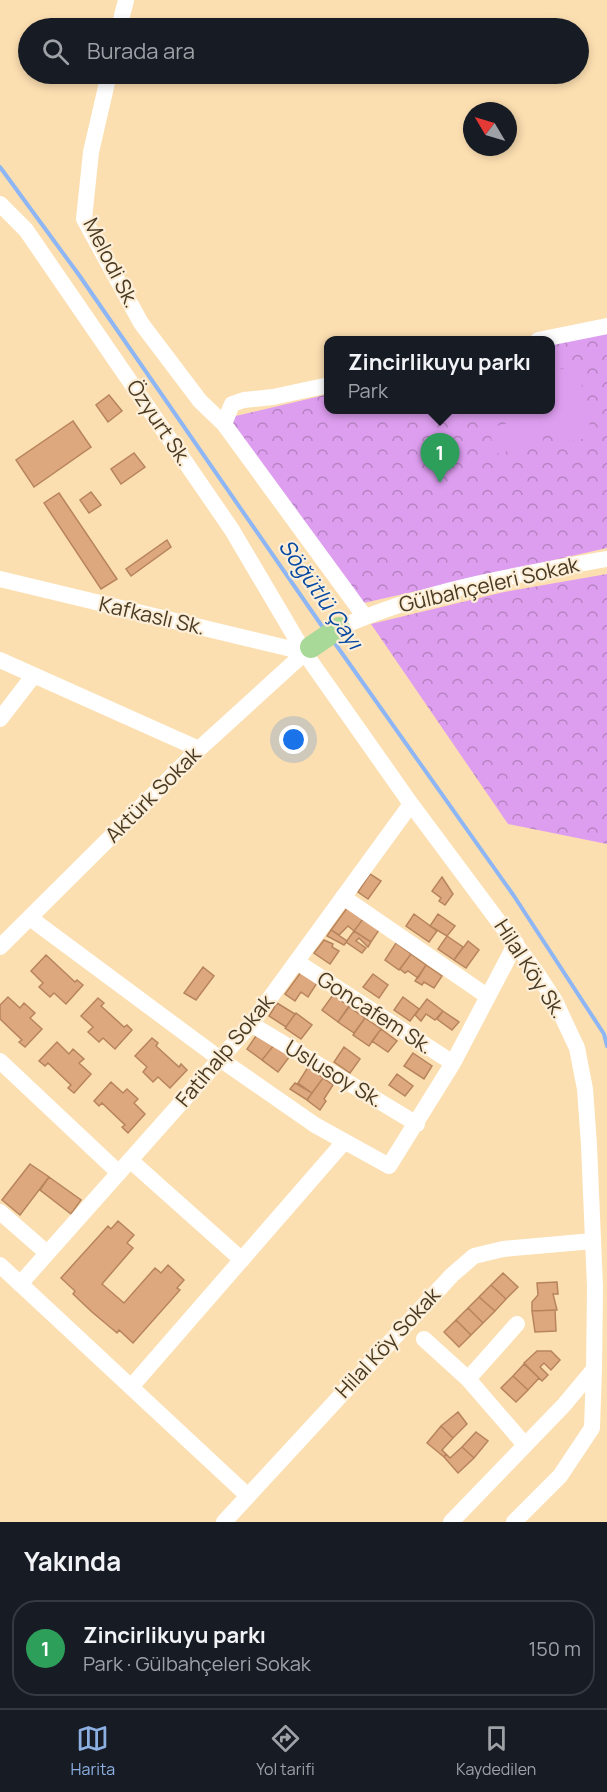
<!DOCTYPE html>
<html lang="tr">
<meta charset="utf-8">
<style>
:root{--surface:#171b24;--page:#20242c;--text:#f1f3f6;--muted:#9ea1a6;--line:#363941;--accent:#8db0e2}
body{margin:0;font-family:Manrope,sans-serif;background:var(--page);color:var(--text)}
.compass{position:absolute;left:463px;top:102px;width:54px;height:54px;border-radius:50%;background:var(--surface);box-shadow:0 3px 9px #0003;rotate:308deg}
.you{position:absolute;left:294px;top:740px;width:21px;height:21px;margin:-15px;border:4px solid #fff;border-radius:50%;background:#1a73e8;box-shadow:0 0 0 9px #1a73e833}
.badge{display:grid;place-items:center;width:39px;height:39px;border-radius:50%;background:var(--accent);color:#fff;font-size:20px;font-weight:700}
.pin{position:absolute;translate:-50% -50px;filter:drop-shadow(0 2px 3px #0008)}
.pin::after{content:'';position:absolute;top:32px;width:21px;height:18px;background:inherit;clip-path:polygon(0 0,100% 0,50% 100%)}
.popup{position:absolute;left:324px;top:336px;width:231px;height:78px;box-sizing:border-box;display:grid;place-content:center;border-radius:12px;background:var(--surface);filter:drop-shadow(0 2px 4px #0005);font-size:20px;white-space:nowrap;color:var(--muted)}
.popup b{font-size:22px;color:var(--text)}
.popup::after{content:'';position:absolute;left:50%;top:100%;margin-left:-12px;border:12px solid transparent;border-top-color:var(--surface)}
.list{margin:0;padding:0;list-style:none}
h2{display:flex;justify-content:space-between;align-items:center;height:78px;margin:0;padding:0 24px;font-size:26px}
h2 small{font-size:20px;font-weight:400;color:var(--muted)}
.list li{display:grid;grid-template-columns:39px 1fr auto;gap:18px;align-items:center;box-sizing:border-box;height:96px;margin:0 12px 12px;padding:0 12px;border:2px solid var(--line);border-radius:24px}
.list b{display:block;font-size:22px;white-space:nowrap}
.list p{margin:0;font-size:20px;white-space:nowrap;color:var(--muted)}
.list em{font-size:20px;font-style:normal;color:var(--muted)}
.icon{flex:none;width:33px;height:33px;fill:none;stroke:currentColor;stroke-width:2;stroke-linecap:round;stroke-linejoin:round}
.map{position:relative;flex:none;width:607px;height:1522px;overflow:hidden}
.search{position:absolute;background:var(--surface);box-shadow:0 3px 9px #0003;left:18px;right:18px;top:18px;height:66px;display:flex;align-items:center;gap:15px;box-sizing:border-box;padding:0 21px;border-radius:33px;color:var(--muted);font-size:22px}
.sheet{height:186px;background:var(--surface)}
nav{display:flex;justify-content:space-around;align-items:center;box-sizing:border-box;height:84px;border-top:2px solid var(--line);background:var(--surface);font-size:16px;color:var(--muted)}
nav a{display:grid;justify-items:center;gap:3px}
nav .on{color:var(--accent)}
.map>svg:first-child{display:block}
.forest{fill:url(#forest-crowns)}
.pitch{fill:#de9ef0}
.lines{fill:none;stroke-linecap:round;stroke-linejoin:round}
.stream{stroke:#8eb6f4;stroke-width:4}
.building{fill:#dea87f;stroke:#b7845c;stroke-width:1.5}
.minor{stroke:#fff;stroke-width:16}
.major{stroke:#a9d998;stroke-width:22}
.labels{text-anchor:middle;stroke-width:4.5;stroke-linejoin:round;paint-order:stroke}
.street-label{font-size:21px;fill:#493a23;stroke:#fdeed8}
.water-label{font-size:22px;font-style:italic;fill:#0649a2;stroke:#fdeed8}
</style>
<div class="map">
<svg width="607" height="1522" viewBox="0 0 607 1522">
<defs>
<pattern id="forest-crowns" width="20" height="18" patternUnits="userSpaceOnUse" patternTransform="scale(1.5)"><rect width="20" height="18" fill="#de9ef0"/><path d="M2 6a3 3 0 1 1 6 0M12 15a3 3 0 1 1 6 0" fill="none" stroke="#b682c2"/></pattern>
</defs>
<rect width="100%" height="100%" fill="#fcdfb1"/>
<path class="forest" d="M607 330V548L359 604 227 418 329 394V410H551V343Z
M607 574V844L508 824 371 624 504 592Z"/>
<path class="pitch" d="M578 366 592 437 556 444 550 410 551 371Z
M538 416 544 443 495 454 489 428Z"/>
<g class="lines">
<path class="stream" d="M0 167 79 275 324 629
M334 642 514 896 604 1034 607 1046"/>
</g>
<path class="building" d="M109 395 122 411 108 422 96 405Z
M73 421 91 447 34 487 16 460Z
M134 453 145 467 121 484 111 469Z
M91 492 101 505 89 513 80 500Z
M59 493 117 579 101 589 44 503Z
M167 540 171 547 131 576 126 569Z
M370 874 381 881 368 899 358 892Z
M442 877 453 894 445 905 439 901 441 898 432 891Z
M347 908 363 919 354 931 348 926 339 935 331 930Z
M414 914 437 931 429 942 406 926Z
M438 914 455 926 447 936 430 926Z
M363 919 379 930 371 942 354 931Z
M331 930 347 941 344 945 327 936Z
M354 931 371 942 368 947 359 938 356 941 366 948 362 953 346 942Z
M447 936 463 947 454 960 438 949Z
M324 940 333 944 332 947 339 951 330 964 314 953Z
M468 941 479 950 466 968 454 960Z
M396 943 411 954 399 970 385 960Z
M411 954 426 965 418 978 408 971 405 973 400 969Z
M46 955 75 982 77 980 83 985 66 1004 54 993 50 997 39 987 43 983 31 971Z
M426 965 442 976 434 988 424 982 422 985 415 981Z
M203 967 214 976 196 1000 184 993Z
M301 972 317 983 308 997 301 992 295 1001 285 994Z
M373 974 388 985 379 998 363 987Z
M333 995 349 1006 338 1022 322 1010Z
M8 997 20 1008 24 1003 35 1013 30 1018 42 1029 25 1047 19 1042 22 1040 0 1019V1005Z
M403 997 419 1009 410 1021 394 1010Z
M98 998 104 1003 101 1006 124 1027 127 1025 132 1030 115 1049 103 1038 99 1042 88 1032 93 1027 81 1016Z
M427 999 443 1011 435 1020 426 1014 421 1021 415 1015Z
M277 1003 295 1014 286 1027 269 1016Z
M349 1007 365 1018 354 1033 338 1022Z
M443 1011 459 1022 452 1030 437 1019Z
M296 1013 312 1025 301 1039 285 1028Z
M365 1018 381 1029 369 1046 353 1035Z
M381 1029 397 1041 388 1052 372 1041Z
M258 1033 274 1045 262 1060 247 1049Z
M152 1038 158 1043 156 1046 179 1067 181 1064 187 1070 170 1088 158 1077 153 1082 143 1072 147 1067 135 1056Z
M57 1042 69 1054 73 1049 84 1059 79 1063 91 1074 74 1093 68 1088 71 1085 48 1063 45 1066 39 1061Z
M274 1045 290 1056 278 1072 262 1060Z
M344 1047 360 1059 350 1073 334 1062Z
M413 1053 432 1066 424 1079 404 1066Z
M308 1067 323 1078 312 1093 298 1083Z
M397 1074 413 1086 405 1096 389 1085Z
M323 1078 333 1085 324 1099 326 1101 320 1110 307 1100Z
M111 1082 123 1093 127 1089 138 1099 134 1103 145 1114 128 1133 122 1127 125 1125 102 1103 99 1106 94 1101Z
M295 1083 312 1093 307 1100 290 1089Z
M30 1164 49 1177 20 1215 2 1200Z
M49 1177 81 1200 71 1214 40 1190Z
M118 1221 134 1235 127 1243 133 1248 102 1284 124 1303 155 1268 161 1273 168 1265 184 1280 177 1288 180 1290 133 1343 119 1330 117 1333 92 1312 73 1294 75 1291 61 1278 108 1226 111 1229Z
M503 1273 518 1287 506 1299 491 1285Z
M557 1282 558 1294H553L557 1310 532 1311V1302L538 1295 537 1283Z
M491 1285 506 1299 495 1311 479 1297Z
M479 1297 495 1311 483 1323 468 1308Z
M468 1308 483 1323 471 1335 456 1320Z
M555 1310 556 1331 535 1332 532 1311Z
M456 1320 471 1335 459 1347 444 1332Z
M537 1351H551L560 1360 551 1370 544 1363 540 1367 548 1375 542 1381 524 1363Z
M524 1364 539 1378 528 1390 513 1376Z
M513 1376 528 1390 516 1402 501 1388Z
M458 1412 467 1424 453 1438 441 1426Z
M441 1426 453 1438 442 1450 446 1454 444 1457 427 1443Z
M476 1432 488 1441 474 1458 462 1447Z
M462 1447 474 1458 458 1473 444 1457 446 1454 450 1458Z"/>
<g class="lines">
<path class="minor" d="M119 28 126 0
M109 74 91 152 84 219 141 323 200 401 224 424
M0 204 26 230 232 530 304 652 411 804 534 969 555 1001 577 1048 585 1089 589 1145 595 1287 594 1369 564 1405 451 1522
M538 340 607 326
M329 385 273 397 244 400 232 404 224 424 365 617
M0 579 304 652
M339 628C424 590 516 575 607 559
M0 660 199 749
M0 719 34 675
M343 897 487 996
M30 918 220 1059 315 1125 389 1166 453 1063 516 943
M0 947 199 749 311 647
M297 962 453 1063
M251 1024 417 1124
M0 1061 119 1173
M130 1160 242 1260
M0 1212 47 1253
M0 1265 248 1496
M20 1284 251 1024 411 804
M424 1339 468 1379 525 1445
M468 1379 517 1324
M131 1387 344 1142
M224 1522 452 1275 474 1256 503 1249 593 1241
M514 1522 560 1476 592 1428 594 1369"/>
<path class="major" d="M311 647 339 628"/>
</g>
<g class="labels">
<g class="street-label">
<text transform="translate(111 263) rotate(63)" y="7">Melodi Sk.</text>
<text transform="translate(159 423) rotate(56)" y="7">Özyurt Sk.</text>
<text transform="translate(489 585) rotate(-13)" y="7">Gülbahçeleri Sokak</text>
<text transform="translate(152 616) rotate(13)" y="7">Kafkaslı Sk.</text>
<text transform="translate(153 795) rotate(-45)" y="7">Aktürk Sokak</text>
<text transform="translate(530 969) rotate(57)" y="7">Hilal Köy Sk.</text>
<text transform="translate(375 1013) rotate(33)" y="7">Goncafem Sk.</text>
<text transform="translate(225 1051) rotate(-50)" y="7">Fatihalp Sokak</text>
<text transform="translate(334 1074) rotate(31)" y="7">Uslusoy Sk.</text>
<text transform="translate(388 1343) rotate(-47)" y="7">Hilal Köy Sokak</text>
</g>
<g class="water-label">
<text transform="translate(321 594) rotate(55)" y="8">Söğütlü Çayı</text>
</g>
</g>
</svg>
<svg class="compass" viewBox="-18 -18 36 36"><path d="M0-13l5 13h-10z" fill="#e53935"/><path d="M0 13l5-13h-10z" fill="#9ea1a6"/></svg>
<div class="you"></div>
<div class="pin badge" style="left:440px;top:483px;background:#2e9e5b">1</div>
<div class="popup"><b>Zincirlikuyu parkı</b>Park</div>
<div class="search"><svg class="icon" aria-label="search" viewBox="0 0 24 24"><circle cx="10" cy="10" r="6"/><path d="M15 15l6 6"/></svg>Burada ara</div>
</div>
<section class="sheet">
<h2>Yakında<small></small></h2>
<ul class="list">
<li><span class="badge" style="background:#2e9e5b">1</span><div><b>Zincirlikuyu parkı</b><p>Park · Gülbahçeleri Sokak</p></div><em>150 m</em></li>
</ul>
</section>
<nav>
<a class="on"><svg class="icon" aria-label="map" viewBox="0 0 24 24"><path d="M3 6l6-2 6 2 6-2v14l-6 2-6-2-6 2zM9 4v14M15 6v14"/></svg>Harita</a>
<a><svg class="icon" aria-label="directions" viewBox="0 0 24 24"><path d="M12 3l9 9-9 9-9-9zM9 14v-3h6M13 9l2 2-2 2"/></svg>Yol tarifi</a>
<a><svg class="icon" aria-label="saved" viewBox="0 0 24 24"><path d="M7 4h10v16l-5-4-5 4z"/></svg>Kaydedilen</a>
</nav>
